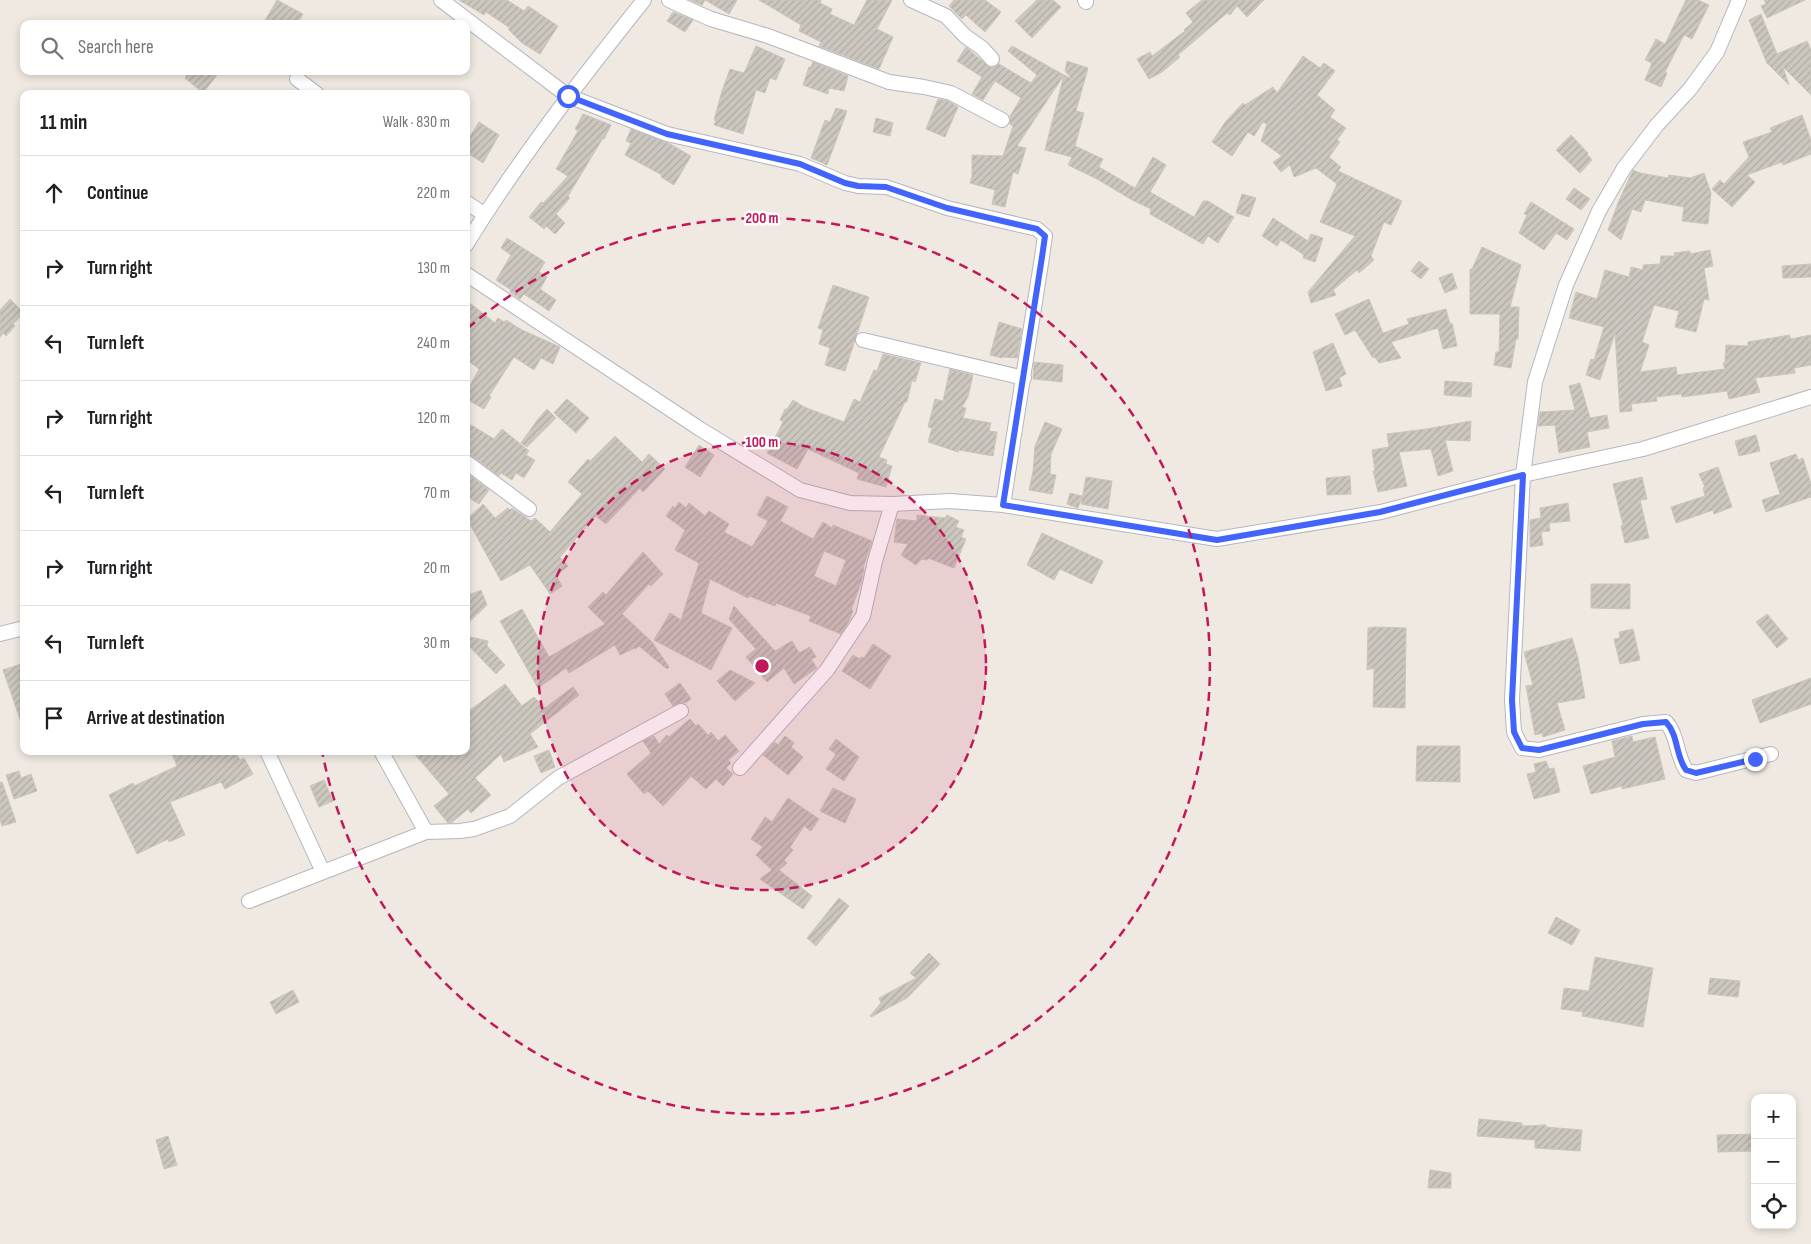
<!DOCTYPE html>
<meta charset="utf-8">
<style>
:root{--surface:#fff;--page:#f6f6f6;--text:#202124;--muted:#757577;--line:#e0e0e0}
body{margin:0;font-family:"Sofia Sans Condensed",sans-serif;background:var(--page);color:var(--text)}
.controls{position:absolute;right:15px;bottom:15px;display:grid;overflow:hidden;border-radius:10px;box-shadow:0 2px 8px #0003}
.controls button{width:45px;height:45px;display:grid;place-items:center;padding:0;border:0;border-bottom:1px solid var(--line);background:var(--surface);color:var(--text);font:25px sans-serif}
.stop{position:absolute;width:15px;height:15px;margin:-11px;border:4px solid #4264fb;border-radius:50%;background:#fff}
.stop.end{background:#4264fb;border-color:#fff;box-shadow:0 1px 5px #0008}
.list{margin:0;padding:0;list-style:none}
h2{display:flex;justify-content:space-between;align-items:center;height:65px;margin:0;padding:0 20px;font-size:21px}
h2 small{font-size:16px;font-weight:400;color:var(--muted)}
.list li{display:grid;grid-template-columns:32px 1fr auto;gap:15px;align-items:center;box-sizing:border-box;height:75px;padding:0 20px;border-top:1px solid var(--line)}
.list b{display:block;font-size:19px;white-space:nowrap}
.list em{font-size:16px;font-style:normal;color:var(--muted)}
.icon{flex:none;width:28px;height:28px;fill:none;stroke:currentColor;stroke-width:2;stroke-linecap:round;stroke-linejoin:round}
.map{position:relative;flex:none;width:1811px;height:1244px;overflow:hidden}
.search{position:absolute;background:var(--surface);box-shadow:0 2px 8px #0003;left:20px;top:20px;width:450px;height:55px;display:flex;align-items:center;gap:12px;box-sizing:border-box;padding:0 18px;border-radius:10px;color:var(--muted);font-size:19px}
.panel{position:absolute;background:var(--surface);box-shadow:0 2px 8px #0003;left:20px;top:90px;width:450px;height:665px;border-radius:10px}
.map>svg:first-child{display:block}
.building{fill:url(#building-hatch);stroke:#cbc5ba;fill-rule:evenodd}
.lines{fill:none;stroke-linecap:round;stroke-linejoin:round}
.minor-casing{stroke:#b4b7c1;stroke-width:16}
.minor{stroke:#fff;stroke-width:14}
.route{stroke:#4264fb;stroke-width:6}
.ring{fill:none;stroke:#c2185b;stroke-width:2.5;stroke-dasharray:9 6}
.centre{fill:#c2185b;stroke:#fff;stroke-width:2.5}
.ring-label{font-size:15px;text-anchor:middle;font-weight:bold;fill:#c2185b;stroke:#fff;stroke-width:5;stroke-linejoin:round;paint-order:stroke}
</style>
<div class="map">
<svg width="1811" height="1244" viewBox="0 0 1811 1244">
<defs>
<pattern id="building-hatch" width="6" height="6" patternUnits="userSpaceOnUse" patternTransform="scale(1.25)"><rect width="6" height="6" fill="#cbc7bf"/><path d="M-1 1l2-2M0 6l6-6M5 7l2-2" fill="none" stroke="#afaba4"/></pattern>
</defs>
<rect width="100%" height="100%" fill="#efe9e1"/>
<path class="building" d="M277 0 303 14 297 24H263Z
M459 0H507L524 11 528 6 558 26 540 54 522 43 508 29 510 28 486 12 484 15Z
M690 0H737L729 14 705 0 702 5Z
M759 0H821L820 3 832 9 830 14 854 25 867 0H892L877 29 893 37 879 69 819 46 821 42 799 31 801 25Z
M954 0H985L1001 12 985 32 966 15 962 19 949 6Z
M1037 0H1053L1061 7 1032 38 1015 21Z
M1202 0H1264L1247 17 1237 6 1230 15 1227 13 1178 55 1180 57 1162 72 1149 79 1137 59 1150 52 1152 56 1185 31 1184 30 1193 22 1186 13Z
M1686 0H1698L1709 5 1692 39 1684 35 1665 72 1667 73 1661 87 1645 80 1652 63 1645 60 1656 39 1665 44Z
M1764 0H1805L1767 18 1761 6 1766 4Z
M673 12 693 20 685 32 667 21Z
M1761 14 1777 54 1807 41 1811 50V95L1783 67 1789 85 1767 63 1749 20Z
M756 46 785 59 776 80 770 78 765 93 756 90 743 134 714 125 716 121 714 120 722 91 730 69 744 73Z
M1012 46 1064 75 1017 146 1026 148 1018 174 1013 172 1005 207 992 204 995 190 970 183 972 176V155L1003 156 1013 126 1010 124V116L1021 98 995 81 983 100 972 94 982 77 957 61 966 47 989 67H994L999 64 1031 83 1037 75 1008 51Z
M1303 56 1320 68 1324 63 1335 71 1317 95 1335 110 1330 117 1346 128 1337 140 1340 142 1329 157 1341 167 1338 171 1402 201 1391 225 1384 222 1371 256 1374 260 1359 273 1357 270 1333 290 1336 295 1311 303 1308 292 1355 236 1320 222 1337 184 1316 168 1294 177 1290 165 1281 172 1273 162 1282 156 1261 141 1267 124 1263 122 1254 136 1248 132 1232 156 1212 142 1226 121 1243 103 1245 105 1273 87 1277 93Z
M1067 61 1088 68 1076 111 1084 113 1075 146 1103 159 1099 167 1135 188 1153 157 1166 165 1150 192 1194 217 1203 201H1208L1234 217 1218 243 1208 236 1203 244 1150 214 1151 209 1132 200 1097 179 1068 165 1072 157 1045 150 1064 75 1072 79 1065 71Z
M813 62 848 76 844 91 829 88 828 94 803 85 809 67H811Z
M190 71H220L203 93 185 78Z
M938 99 948 101 958 107 945 137 926 129Z
M836 108 847 111 827 165 811 158 825 120 830 122Z
M583 114 611 125 604 139 603 138 568 196 570 198 556 214 565 223 555 234 546 226 544 229 529 217 541 202 543 203 547 199 568 176 556 169 578 131 575 129Z
M1802 115 1811 140V154L1783 165 1782 162 1747 175 1755 182 1732 207 1712 189 1720 180 1724 184 1749 157 1743 142 1772 132 1770 128Z
M876 118 893 123 890 136 873 132Z
M479 122 499 135 483 163 466 152V143Z
M631 129 670 144 691 156 674 185 661 177 662 175 625 155 631 143 626 141Z
M1571 135 1588 153 1587 154 1592 160 1580 173 1556 150Z
M1633 170 1640 173 1668 178 1669 175 1690 178 1704 173 1711 193 1708 224 1682 221 1684 207 1645 200 1641 212 1632 209 1621 240 1608 230 1618 203Z
M1574 188 1590 199 1581 210 1566 199Z
M1242 194 1256 198 1249 217 1236 213Z
M1531 202 1574 229 1567 240 1556 233 1544 250 1519 233 1527 215 1524 214Z
M1273 218 1308 241 1311 234 1323 238 1315 262 1303 258 1304 255 1281 240 1277 246 1262 236Z
M507 238 545 262 539 272 547 277 540 289 556 300 549 311 524 294 520 299 510 292 511 290 496 280 511 255 501 248Z
M1482 247 1521 265 1510 307H1519L1518 339H1516L1511 368 1494 365 1496 352H1499L1500 314H1470V269H1472Z
M1710 250 1713 266 1704 268 1709 300 1704 299 1696 332 1675 327 1679 311 1654 305 1642 342 1649 345 1640 372 1676 367 1677 375 1725 369 1723 363 1725 362 1726 345 1748 346V342L1790 335V339L1811 335V365L1794 368 1795 373 1755 378 1760 392 1729 399 1727 391 1682 397 1681 394 1656 397 1657 401 1631 404 1632 411 1620 412 1615 333 1600 380 1586 375 1591 359 1594 360 1604 327 1569 318 1576 292 1597 299 1605 270 1629 277 1631 267 1643 270V265L1660 264 1661 256H1675L1674 253 1690 251V254Z
M1419 261 1429 269 1421 279 1411 271Z
M1811 264V277L1783 278 1782 266Z
M1452 273 1457 288 1445 293 1439 278Z
M833 285 869 297 845 371 825 365 830 348 819 344 823 330 818 328Z
M10 299 24 313 13 324 15 326 6 336 3 333 0 337V310Z
M1369 299 1383 333 1409 324 1407 319 1446 309 1450 324 1452 323 1457 346 1443 349 1438 328 1391 342 1401 358 1379 363 1375 357 1373 358 1355 330 1345 335 1335 314Z
M466 300 495 323 498 318 504 322 506 320 522 330 560 347 553 364 541 358 534 370 514 357 489 396 491 397 484 409 466 399V393L479 369 466 359Z
M999 322 1022 329 1017 358 1002 357V358L990 355Z
M1333 343 1346 374 1339 378 1342 386 1326 391 1313 352Z
M883 354 921 363 915 382 912 380 907 402H905L879 457 887 460 886 464 892 466 886 487 857 479 859 473 808 449 797 469 767 453 783 422 780 420 785 409H787L793 400 804 407 844 422 854 399 860 402 874 370 877 371Z
M1034 362 1063 365 1062 382 1033 379Z
M950 369 973 375 968 397 962 407 966 408 963 418 991 423 989 431 997 432 993 456 959 450 958 452 928 442 932 428 928 427 935 399 943 401Z
M1445 381 1472 383 1471 397 1444 395Z
M1580 383 1590 418 1607 415 1609 428 1587 432 1590 447 1559 453 1555 425 1538 426 1540 412 1575 410 1569 386Z
M567 399 589 418 576 433 554 413Z
M547 409 556 418 527 447 521 443 538 419Z
M1471 421 1470 441 1445 440 1453 471 1438 476 1431 449 1399 452 1407 486 1378 492 1373 471H1375L1372 450 1389 447 1387 434 1426 429Z
M1045 422 1062 429 1051 454 1050 474 1056 475 1052 494 1029 490 1033 471 1035 446Z
M471 425 494 439 502 429 529 451 526 455 535 460 524 478 516 473 512 480 501 473 499 476 471 455 466 453V433Z
M1756 435 1760 451 1739 456 1735 441Z
M615 436 642 462 649 454 665 469 643 492 640 488 606 524 596 516 560 557 568 566 556 576 562 586 550 594 530 565 501 581 467 519 483 504 495 518 508 508 510 510 512 508 531 521 535 518 550 532 582 494 568 482 588 459 590 461Z
M699 445 714 455 700 477 685 467Z
M1796 454 1798 460 1803 458 1811 484V497L1766 512 1762 500 1780 494 1770 463Z
M1718 467 1732 507 1714 514 1713 510 1676 523 1671 507 1705 496 1703 488 1705 487 1699 474Z
M466 473 489 490 479 504 466 496Z
M1350 476 1351 494 1327 495 1326 478Z
M1086 477 1112 481 1108 509 1081 504Z
M1642 477 1647 499 1640 500 1649 538 1625 543 1621 526 1623 525 1613 484Z
M1070 493 1082 496 1078 508 1067 504Z
M767 496 788 507 780 521 813 539 823 522 832 528 833 525 872 541 863 568 864 569 861 583 851 610H853L850 619 841 634 809 621 811 616 776 603 775 606 749 596 748 598 710 579 701 613 732 628 711 670 654 640 670 613 681 620 699 563 675 550 685 530 666 516 673 506 675 508 679 502 686 508 689 503 705 516 709 511 729 524 724 532 752 547 768 521 757 515ZM824 551 846 560 836 586 814 576Z
M1568 503 1570 521 1549 523 1550 531 1541 532 1543 545 1530 547V520L1541 518 1540 508Z
M917 515 945 518 947 515 959 521 956 527 964 530 961 537 966 539 954 568 928 558 927 560 922 559 916 565 901 555 908 544 894 542 897 519 917 521Z
M1042 533 1103 561 1092 584 1060 569 1054 580 1027 565Z
M643 552 663 574 651 586 649 584 622 614 652 642 669 667 667 669 639 646 636 649 635 648 620 655 615 645 569 673 566 668 538 688 500 621 522 609 549 657 605 624 588 607 603 592 606 595Z
M1591 584H1630V609L1591 608Z
M481 590 487 605 466 625V596Z
M734 606 775 651 792 641 799 653 810 647 816 657 811 659 817 668 794 684 784 668 767 682 746 657 756 649 729 619Z
M1767 614 1788 639 1777 648 1756 622Z
M1375 627 1406 628 1405 708 1373 707 1374 668 1367 670 1368 628Z
M1633 629 1640 660 1620 664 1614 639 1620 638 1619 632Z
M466 636 488 641 487 646 505 665 496 674 466 643Z
M1572 638 1578 658 1585 698 1557 703 1565 730 1543 737 1542 733 1535 735 1526 686 1533 685 1524 652Z
M873 644 891 656 870 689 842 671 853 655 860 659 861 657 864 658Z
M24 663V724L22 725 3 670Z
M730 670 755 683 735 701 717 681Z
M1811 678V704L1760 723 1752 700Z
M680 683 691 699 685 703 681 702 673 706 665 694Z
M505 684 522 706 534 697 545 708 573 687 579 695 530 734 538 747 504 762 501 754 475 778 491 795 471 813 468 809 451 823H448L434 806 449 794 412 751H466V713Z
M690 719 696 726 698 724 708 735 711 732 718 741 725 735 739 751 728 760 731 763 726 768 733 774 723 786 716 779 706 789 691 776 663 806 648 791 644 794 627 774 651 753 643 741 654 736 659 744 667 735 669 737Z
M785 736 794 743 791 747 803 757 788 775 763 755 775 742 778 745Z
M1632 736 1633 742 1655 737 1665 779 1622 789V786L1591 794 1583 766 1615 757 1612 741Z
M836 739 859 757 844 781 826 769 836 754 829 749Z
M1417 746H1460V782L1416 781Z
M549 750 555 767 541 773 534 756Z
M171 751H235L240 760 244 758 253 774 225 789 221 782 170 802 185 835 169 842 168 839 137 854 109 795 133 783 134 786 177 766Z
M1546 761 1549 769 1554 768 1560 792 1534 799 1527 774 1536 772 1534 764Z
M19 771 21 778 31 774 37 791 14 799 6 775Z
M324 780 333 801 319 807 310 786Z
M0 782H2L16 822 2 826 0 819Z
M833 788 856 799 845 823 820 811Z
M788 798 819 819 811 831 804 826 790 847 793 850 784 860 787 863 779 870 812 896 803 909 760 879 772 870 756 855 763 847 751 839 765 817 772 822Z
M839 898 849 906 816 946 807 938Z
M1556 917 1580 930 1572 945 1548 933Z
M929 953 940 964 907 998 871 1017 870 1016 881 1003 879 998 916 978 910 973Z
M1595 957 1653 968 1643 1027 1582 1016 1583 1012 1561 1009 1564 988 1589 991Z
M1710 978 1740 981 1738 997 1708 994Z
M293 990 299 1002 276 1014 270 1002Z
M1479 1119 1522 1123V1126L1546 1125V1127L1582 1130 1580 1151 1535 1148V1140L1477 1136Z
M1754 1134V1151L1718 1152 1717 1135Z
M168 1136 177 1165 164 1169 156 1140Z
M1430 1170 1451 1173V1188H1428Z"/>
<g class="lines">
<g class="minor-casing">
<path id="minor" d="M441 0 568 96 667 134 800 164 845 183 858 186 886 187 947 208 1037 229 1045 236 1042 257 1003 505
M669 0 711 19 768 36 889 82 924 87 951 93 1002 120
M911 0 946 16 965 36 982 48 992 59
M1085 0 1086 2
M1739 0 1717 52 1690 89 1657 125 1624 168 1599 211 1566 285 1535 382 1523 475 1512 700 1514 732 1522 748 1539 750 1643 724 1666 722C1678 735 1676 755 1686 770L1696 773 1771 754
M297 79 317 94
M466 202 485 215
M466 245C519 159 581 79 644 0
M466 274 700 429 800 490 850 503 892 504 950 501 1003 505 1217 539 1381 512 1523 475 1643 449 1811 397
M863 340 1024 378
M466 462 529 509
M0 634 24 628
M267 751 323 872
M381 751 426 832
M740 768 827 670 863 616 875 561 892 504
M249 901 426 832 460 831 474 829 510 816 558 778 681 711"/>
</g>
<use href="#minor" class="minor"/>
</g>
<g class="lines">
<path class="route" d="M568 96 667 134 800 164 845 183 858 186 886 187 947 208 1037 229 1045 236 1042 257 1003 505 1217 540 1380 512 1523 475 1512 700 1514 732 1522 748 1539 750 1643 724 1666 722C1679 736 1675 755 1686 770L1696 773 1755 759"/>
</g>
<circle cx="762" cy="666" r="224" fill="#c2185b" fill-opacity=".12"/>
<g class="ring">
<circle cx="762" cy="666" r="224"/>
<path d="M468 328A448 448 0 1 1 322 751"/>
</g>
<circle cx="762" cy="666" r="8" class="centre"/>
<g class="ring-label">
<text x="762" y="223">200 m</text>
<text x="762" y="447">100 m</text>
</g>
</svg>
<div class="controls">
<button>+</button>
<button>−</button>
<button><svg class="icon" aria-label="locate" viewBox="0 0 24 24"><circle cx="12" cy="12" r="6"/><path d="M12 2v4M12 18v4M2 12h4M18 12h4"/></svg></button>
</div>
<div class="stop" style="left:568px;top:96px"></div>
<div class="stop end" style="left:1755px;top:759px"></div>
<div class="search"><svg class="icon" aria-label="search" viewBox="0 0 24 24"><circle cx="10" cy="10" r="6"/><path d="M15 15l6 6"/></svg>Search here</div>
<section class="panel">
<h2>11 min<small>Walk · 830 m</small></h2>
<ul class="list">
<li><svg class="icon" aria-label="ahead" viewBox="0 0 24 24"><path d="M12 20V5M6 11l6-6 6 6"/></svg><div><b>Continue</b></div><em>220 m</em></li>
<li><svg class="icon" aria-label="right" viewBox="0 0 24 24"><path d="M7 20v-9h11M14 6l5 5-5 5"/></svg><div><b>Turn right</b></div><em>130 m</em></li>
<li><svg class="icon" aria-label="left" viewBox="0 0 24 24"><path d="M17 20v-9H6M10 6l-5 5 5 5"/></svg><div><b>Turn left</b></div><em>240 m</em></li>
<li><svg class="icon" aria-label="right" viewBox="0 0 24 24"><path d="M7 20v-9h11M14 6l5 5-5 5"/></svg><div><b>Turn right</b></div><em>120 m</em></li>
<li><svg class="icon" aria-label="left" viewBox="0 0 24 24"><path d="M17 20v-9H6M10 6l-5 5 5 5"/></svg><div><b>Turn left</b></div><em>70 m</em></li>
<li><svg class="icon" aria-label="right" viewBox="0 0 24 24"><path d="M7 20v-9h11M14 6l5 5-5 5"/></svg><div><b>Turn right</b></div><em>20 m</em></li>
<li><svg class="icon" aria-label="left" viewBox="0 0 24 24"><path d="M17 20v-9H6M10 6l-5 5 5 5"/></svg><div><b>Turn left</b></div><em>30 m</em></li>
<li><svg class="icon" aria-label="arrive" viewBox="0 0 24 24"><path d="M6 21V4h12l-3 4 3 4H6"/></svg><div><b>Arrive at destination</b></div></li>
</ul>
</section>
</div>
